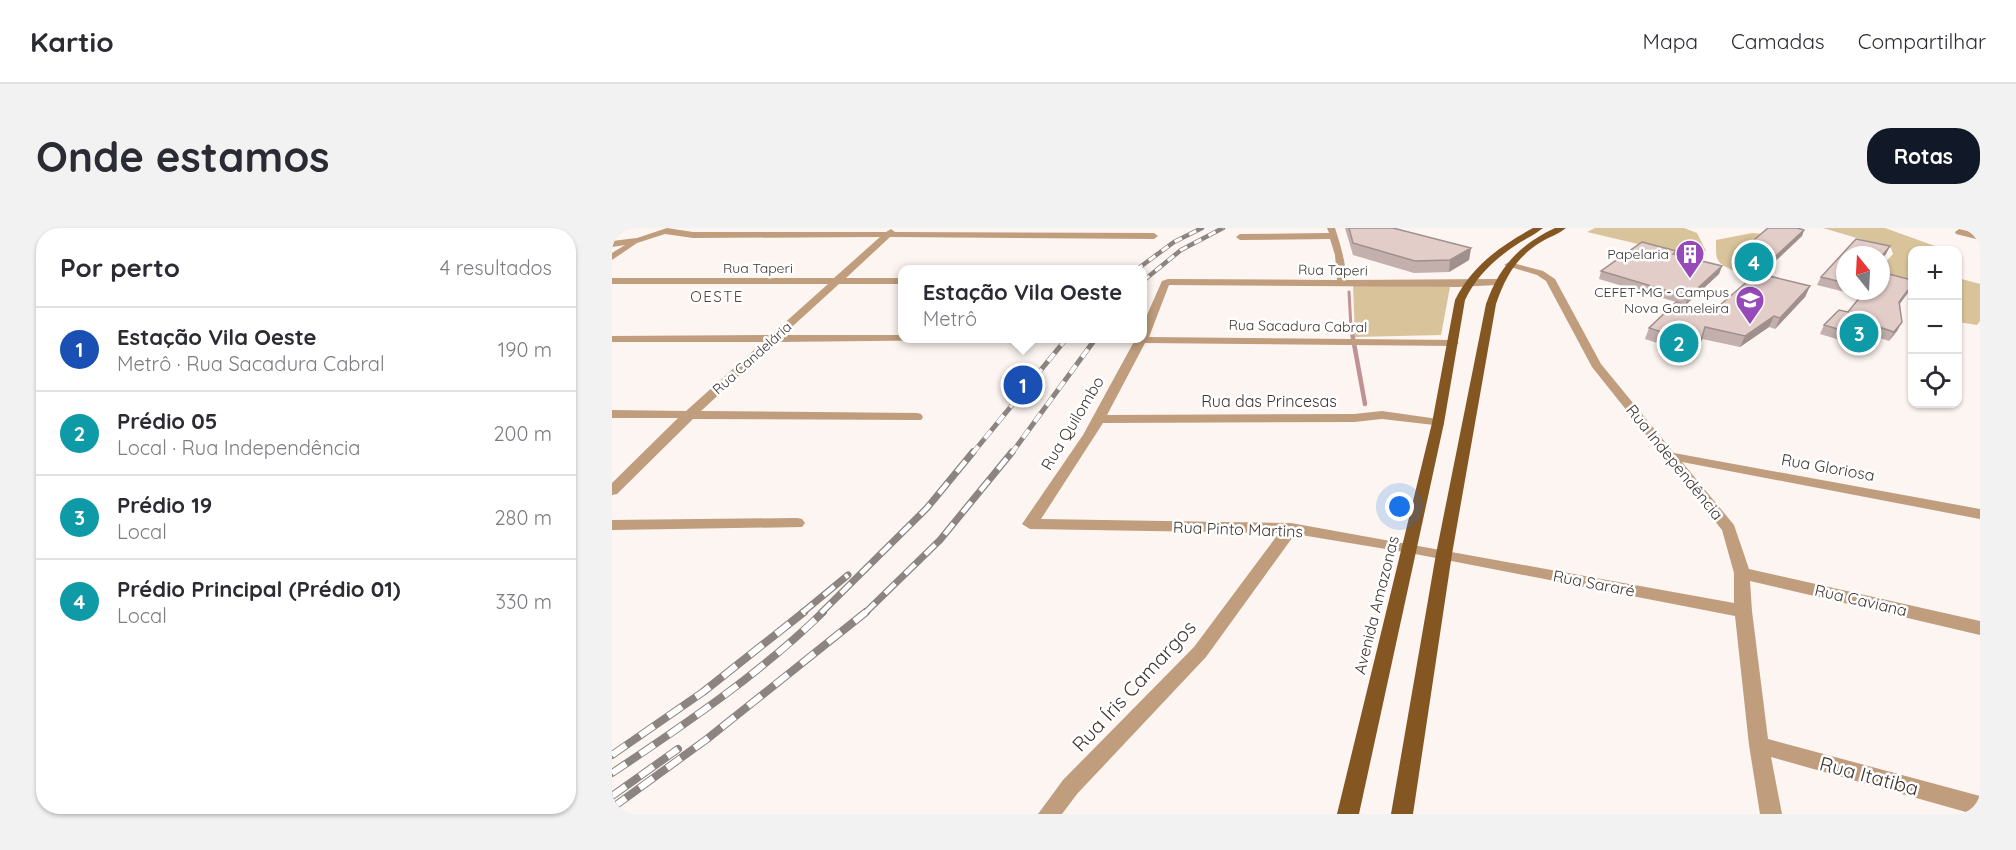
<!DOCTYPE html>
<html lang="pt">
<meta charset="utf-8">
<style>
:root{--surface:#fff;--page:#f2f2f3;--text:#2b2b33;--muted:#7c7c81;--line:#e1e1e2;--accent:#111827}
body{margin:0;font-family:Quicksand,sans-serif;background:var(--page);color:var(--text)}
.controls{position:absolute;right:18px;top:18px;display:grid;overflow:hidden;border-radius:12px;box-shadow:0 2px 4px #0004}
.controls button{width:54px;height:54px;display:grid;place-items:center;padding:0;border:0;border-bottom:2px solid var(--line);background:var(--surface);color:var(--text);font:30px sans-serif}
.compass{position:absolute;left:1224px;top:18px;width:54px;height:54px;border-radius:50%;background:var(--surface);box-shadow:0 2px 4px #0004;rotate:342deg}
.you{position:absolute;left:788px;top:279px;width:21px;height:21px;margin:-15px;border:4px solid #fff;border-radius:50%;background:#1a73e8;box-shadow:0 0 0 9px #1a73e833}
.badge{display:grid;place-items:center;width:39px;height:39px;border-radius:50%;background:var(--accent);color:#fff;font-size:20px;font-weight:700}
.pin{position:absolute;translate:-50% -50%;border:3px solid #fff;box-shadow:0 2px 6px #0006}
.popup{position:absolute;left:286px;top:37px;width:249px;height:78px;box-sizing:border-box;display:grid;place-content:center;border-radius:12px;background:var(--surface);filter:drop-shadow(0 2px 4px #0005);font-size:20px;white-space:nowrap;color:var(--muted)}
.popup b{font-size:22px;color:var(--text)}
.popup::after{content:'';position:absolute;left:50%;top:100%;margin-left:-12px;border:12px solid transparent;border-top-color:var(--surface)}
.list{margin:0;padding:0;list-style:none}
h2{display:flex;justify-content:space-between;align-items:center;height:78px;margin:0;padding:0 24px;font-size:26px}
h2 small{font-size:20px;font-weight:400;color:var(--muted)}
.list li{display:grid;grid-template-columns:39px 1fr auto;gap:18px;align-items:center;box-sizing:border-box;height:84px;padding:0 24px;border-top:2px solid var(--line)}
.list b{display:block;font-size:22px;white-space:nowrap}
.list p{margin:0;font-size:20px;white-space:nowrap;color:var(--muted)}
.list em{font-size:20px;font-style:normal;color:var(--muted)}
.icon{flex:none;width:33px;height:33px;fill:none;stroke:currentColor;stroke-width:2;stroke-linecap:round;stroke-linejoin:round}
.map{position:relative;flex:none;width:1368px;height:586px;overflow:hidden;border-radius:24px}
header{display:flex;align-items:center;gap:36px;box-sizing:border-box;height:84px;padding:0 30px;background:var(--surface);border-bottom:2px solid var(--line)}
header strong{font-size:28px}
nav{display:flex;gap:33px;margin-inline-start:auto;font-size:21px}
.intro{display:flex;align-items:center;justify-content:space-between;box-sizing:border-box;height:144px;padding:0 36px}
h1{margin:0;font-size:42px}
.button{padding:15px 27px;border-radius:24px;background:var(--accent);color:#fff;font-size:21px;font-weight:700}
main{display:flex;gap:36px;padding:0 36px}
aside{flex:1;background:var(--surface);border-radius:24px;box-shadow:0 2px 4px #0004}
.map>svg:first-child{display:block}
.green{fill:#d8c39a}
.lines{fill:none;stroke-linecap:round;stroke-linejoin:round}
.stream-far1{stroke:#c09296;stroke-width:3}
.stream{stroke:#c09296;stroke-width:4.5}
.minor{fill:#bf9d7d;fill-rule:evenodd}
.major{fill:#845622;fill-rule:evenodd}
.rail-far3-casing{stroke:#8c8480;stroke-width:4.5}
.rail-far2-casing{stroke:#8c8480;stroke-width:5}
.rail-far1-casing{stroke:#8c8480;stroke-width:7}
.rail-casing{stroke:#8c8480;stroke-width:8}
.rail-far3{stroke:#fff;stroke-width:3;stroke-dasharray:8;stroke-linecap:butt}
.rail-far2{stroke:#fff;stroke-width:4;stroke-dasharray:10;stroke-linecap:butt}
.rail-far1{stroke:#fff;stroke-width:4.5;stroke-dasharray:14;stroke-linecap:butt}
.rail{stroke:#fff;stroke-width:6;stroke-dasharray:17;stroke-linecap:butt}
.wall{fill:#c3b0ad}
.shaded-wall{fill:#9f908d}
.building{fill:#e3cdc9;stroke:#9f908d;stroke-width:1.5}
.labels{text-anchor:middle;stroke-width:5;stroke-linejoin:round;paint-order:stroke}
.far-poi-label{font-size:14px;fill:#3e3632;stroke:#fff;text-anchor:end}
.far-street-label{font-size:14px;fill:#3e3632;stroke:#fff}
.far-neighbourhood-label{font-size:15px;letter-spacing:1.5px;fill:#53433b;stroke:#fff}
.street-label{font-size:16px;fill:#3e3632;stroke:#fff}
.near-street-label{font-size:20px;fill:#3e3632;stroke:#fff}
</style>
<header>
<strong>Kartio</strong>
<nav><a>Mapa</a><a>Camadas</a><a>Compartilhar</a></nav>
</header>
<div class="intro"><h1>Onde estamos</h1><a class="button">Rotas</a></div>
<main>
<aside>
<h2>Por perto<small>4 resultados</small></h2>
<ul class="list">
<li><span class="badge" style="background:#1a4fb4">1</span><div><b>Estação Vila Oeste</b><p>Metrô · Rua Sacadura Cabral</p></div><em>190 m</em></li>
<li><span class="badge" style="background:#0f9aa8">2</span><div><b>Prédio 05</b><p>Local · Rua Independência</p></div><em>200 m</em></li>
<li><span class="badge" style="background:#0f9aa8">3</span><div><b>Prédio 19</b><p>Local</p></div><em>280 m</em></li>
<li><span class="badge" style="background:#0f9aa8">4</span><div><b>Prédio Principal (Prédio 01)</b><p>Local</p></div><em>330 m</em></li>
</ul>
</aside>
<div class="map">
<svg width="1368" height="586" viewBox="0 0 1368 586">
<rect width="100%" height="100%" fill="#fdf5f1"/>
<path class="green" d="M983 0H1072L1085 5 1094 23 1073 27 975 4Z
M1211 0H1273L1334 22H1300V58L1269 51V39L1281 26 1279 20Z
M1140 5 1153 6 1130 38 1122 43C1103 34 1104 33 1104 12Z
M1346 50 1368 56V93L1365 97 1346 94Z
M741 57 838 59 829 107 743 109Z"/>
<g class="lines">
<path class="stream-far1" d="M737 64 739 100"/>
<path class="stream" d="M739 99 753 176"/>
<path class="minor" d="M55 0 81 4H274L279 1 283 4 542 5 546 8 542 11 278 9 234 50H291V56H227L171 107H291V110H352L351 112 164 114 89 183 305 185 309 186 311 189 309 192 81 191 5 266 0 267V255L66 190H0V182L74 183 151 114H0V108L159 107 216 56H0V50H222L268 9 81 10 53 6 25 15 0 32V25L13 17 0 19V13L25 10Z
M715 0H723C729 18 733 33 735 52L885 51 890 54 885 57 845 59 557 57 537 109 842 112 847 115 842 118 533 115 495 187 742 186 770 183 826 191 831 192 832 195 831 198 770 191 742 194 491 195 429 291 679 295 1122 375V345L1110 302 980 139 934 53 925 47 892 37 897 34 931 43 943 51 989 136 1062 225 1368 281V291L1070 234 1122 297 1137 341 1368 393V407L1138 353 1140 383 1156 511 1368 568V586H1361L1159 529 1170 586H1148L1137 517 1123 388 798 325 683 306 594 429 465 566 450 586H426L451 552 582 419 667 305 418 301 410 296 471 207 524 110H531V96L550 53 556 51 725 52 723 27 718 11 628 12 624 9 628 6 717 5Z
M1347 1 1368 6V12L1344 6 1343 4Z
M185 290 190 291 193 295 190 299 0 302V292Z"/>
<path class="major" d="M921 0H931C924 6 915 10 907 15 884 30 865 47 853 72L832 195 747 586H725L820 195 843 72C860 38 888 18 921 0Z
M943 0H954C947 6 937 9 929 14 904 29 893 50 884 76L840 326 801 586H779L824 326 874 76C887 39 907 17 943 0Z"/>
<g class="rail-far3-casing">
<path id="rail-far3" d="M524 42 562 14 590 0
M531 53 569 22 611 0"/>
</g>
<g class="rail-far2-casing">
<path id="rail-far2" d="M360 226 455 110
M399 226 484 110"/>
</g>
<g class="rail-far1-casing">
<path id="rail-far1" d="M190 385 236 347
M209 385 315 280 361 224
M253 385 328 312 400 224"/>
</g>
<g class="rail-casing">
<path id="rail" d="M0 527 91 464 192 384
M0 545C72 497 149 445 211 384
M0 568 66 521
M0 580 95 511 254 384"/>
</g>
<use href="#rail-far3" class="rail-far3"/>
<use href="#rail-far2" class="rail-far2"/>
<use href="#rail-far1" class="rail-far1"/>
<use href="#rail" class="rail"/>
</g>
<path class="wall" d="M733 0H781L859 20 857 32 837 44 802 45 741 27Z
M1187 0 1192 2 1190 8 1152 44 1120 36 1122 29Z
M1244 11 1278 18 1274 26 1269 32V27H1233V63H1269V44L1300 52V59L1288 76 1290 94 1285 103 1277 113 1262 108 1254 120 1208 106 1212 97 1227 82 1236 84 1249 68 1205 57 1209 49Z
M1064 23 1063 26 1110 38 1107 46 1074 77 1100 84 1198 58 1193 69 1163 101 1157 99 1128 119 1090 111 1084 128 1033 111 1037 100 1064 74 987 51 989 43Z"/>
<path class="shaded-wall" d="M1192 2 1190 8 1152 44 1154 37Z
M1278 18 1274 26 1269 32V29Z
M859 20 857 32 837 44 838 32Z
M1110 38 1107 46 1073 77 1076 69Z
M1300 57V59L1283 82 1287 74Z
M1198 58 1193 69 1163 101 1168 90Z
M1162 88 1157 99 1128 119 1133 108Z
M1290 94 1285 103 1277 113 1282 104Z"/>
<path class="building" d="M737 0H781L859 20 838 32 803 33 741 15Z
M1156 0H1185L1192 2 1154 37 1122 29Z
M1244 11 1278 18 1269 29V27H1233V55L1209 49Z
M1030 14 1064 23 1061 26 1110 38 1076 69 989 43Z
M1269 44 1300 52V57L1287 74 1290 94 1282 104 1267 99 1259 111 1212 97 1227 82 1236 84 1253 63H1269Z
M1145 45 1198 58 1168 90 1162 88 1133 108 1093 99 1088 116 1037 100 1064 74 1100 84Z"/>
<defs>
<g id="building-pin" transform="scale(1.5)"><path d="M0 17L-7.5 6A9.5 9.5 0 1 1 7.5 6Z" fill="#9849b9" stroke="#fff"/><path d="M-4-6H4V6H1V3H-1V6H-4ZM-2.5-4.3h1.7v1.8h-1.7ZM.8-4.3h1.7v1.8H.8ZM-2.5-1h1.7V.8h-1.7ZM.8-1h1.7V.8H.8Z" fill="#fff"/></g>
<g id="university-pin" transform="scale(1.5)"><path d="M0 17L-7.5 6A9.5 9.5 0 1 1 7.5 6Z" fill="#9849b9" stroke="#fff"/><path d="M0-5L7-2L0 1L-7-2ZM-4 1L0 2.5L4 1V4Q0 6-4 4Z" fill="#fff"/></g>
</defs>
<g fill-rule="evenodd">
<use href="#building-pin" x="1078" y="26"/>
<use href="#university-pin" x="1138" y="72"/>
</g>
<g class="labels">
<g class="far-poi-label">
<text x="1057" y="31">Papelaria</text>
<text x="1117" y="69">CEFET-MG - Campus<tspan x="1117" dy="16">Nova Gameleira</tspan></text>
</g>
<g class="far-street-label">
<text x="146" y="45">Rua Taperi</text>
<text transform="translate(721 42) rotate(1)" y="5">Rua Taperi</text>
<text transform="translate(686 98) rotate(1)" y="5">Rua Sacadura Cabral</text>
<text transform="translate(140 130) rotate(-42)" y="5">Rua Candelária</text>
</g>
<g class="far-neighbourhood-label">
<text x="105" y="74">OESTE</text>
</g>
<g class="street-label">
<text x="657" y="179">Rua das Princesas</text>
<text transform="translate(460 195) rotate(-59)" y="6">Rua Quilombo</text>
<text transform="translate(1063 234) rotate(51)" y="6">Rua Independência</text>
<text transform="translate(1216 239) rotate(10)" y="6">Rua Gloriosa</text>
<text transform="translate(626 301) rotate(2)" y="6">Rua Pinto Martins</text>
<text transform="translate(982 355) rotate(11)" y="6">Rua Sararé</text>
<text transform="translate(1249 372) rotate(13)" y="6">Rua Caviana</text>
<text transform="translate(764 377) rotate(-76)" y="6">Avenida Amazonas</text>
</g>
<g class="near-street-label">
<text transform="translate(522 458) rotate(-47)" y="7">Rua Íris Camargos</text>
<text transform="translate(1257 548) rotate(15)" y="7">Rua Itatiba</text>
</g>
</g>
</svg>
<div class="controls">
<button>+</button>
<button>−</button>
<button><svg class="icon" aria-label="locate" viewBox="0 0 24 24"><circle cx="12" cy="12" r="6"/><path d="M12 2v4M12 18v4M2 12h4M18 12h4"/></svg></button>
</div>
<svg class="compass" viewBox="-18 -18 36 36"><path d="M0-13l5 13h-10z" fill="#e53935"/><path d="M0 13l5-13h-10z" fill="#7c7c81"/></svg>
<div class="you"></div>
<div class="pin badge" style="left:411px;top:157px;background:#1a4fb4">1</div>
<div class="popup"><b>Estação Vila Oeste</b>Metrô</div>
<div class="pin badge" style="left:1067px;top:115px;background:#0f9aa8">2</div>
<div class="pin badge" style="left:1247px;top:105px;background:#0f9aa8">3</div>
<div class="pin badge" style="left:1142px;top:34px;background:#0f9aa8">4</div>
</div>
</main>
